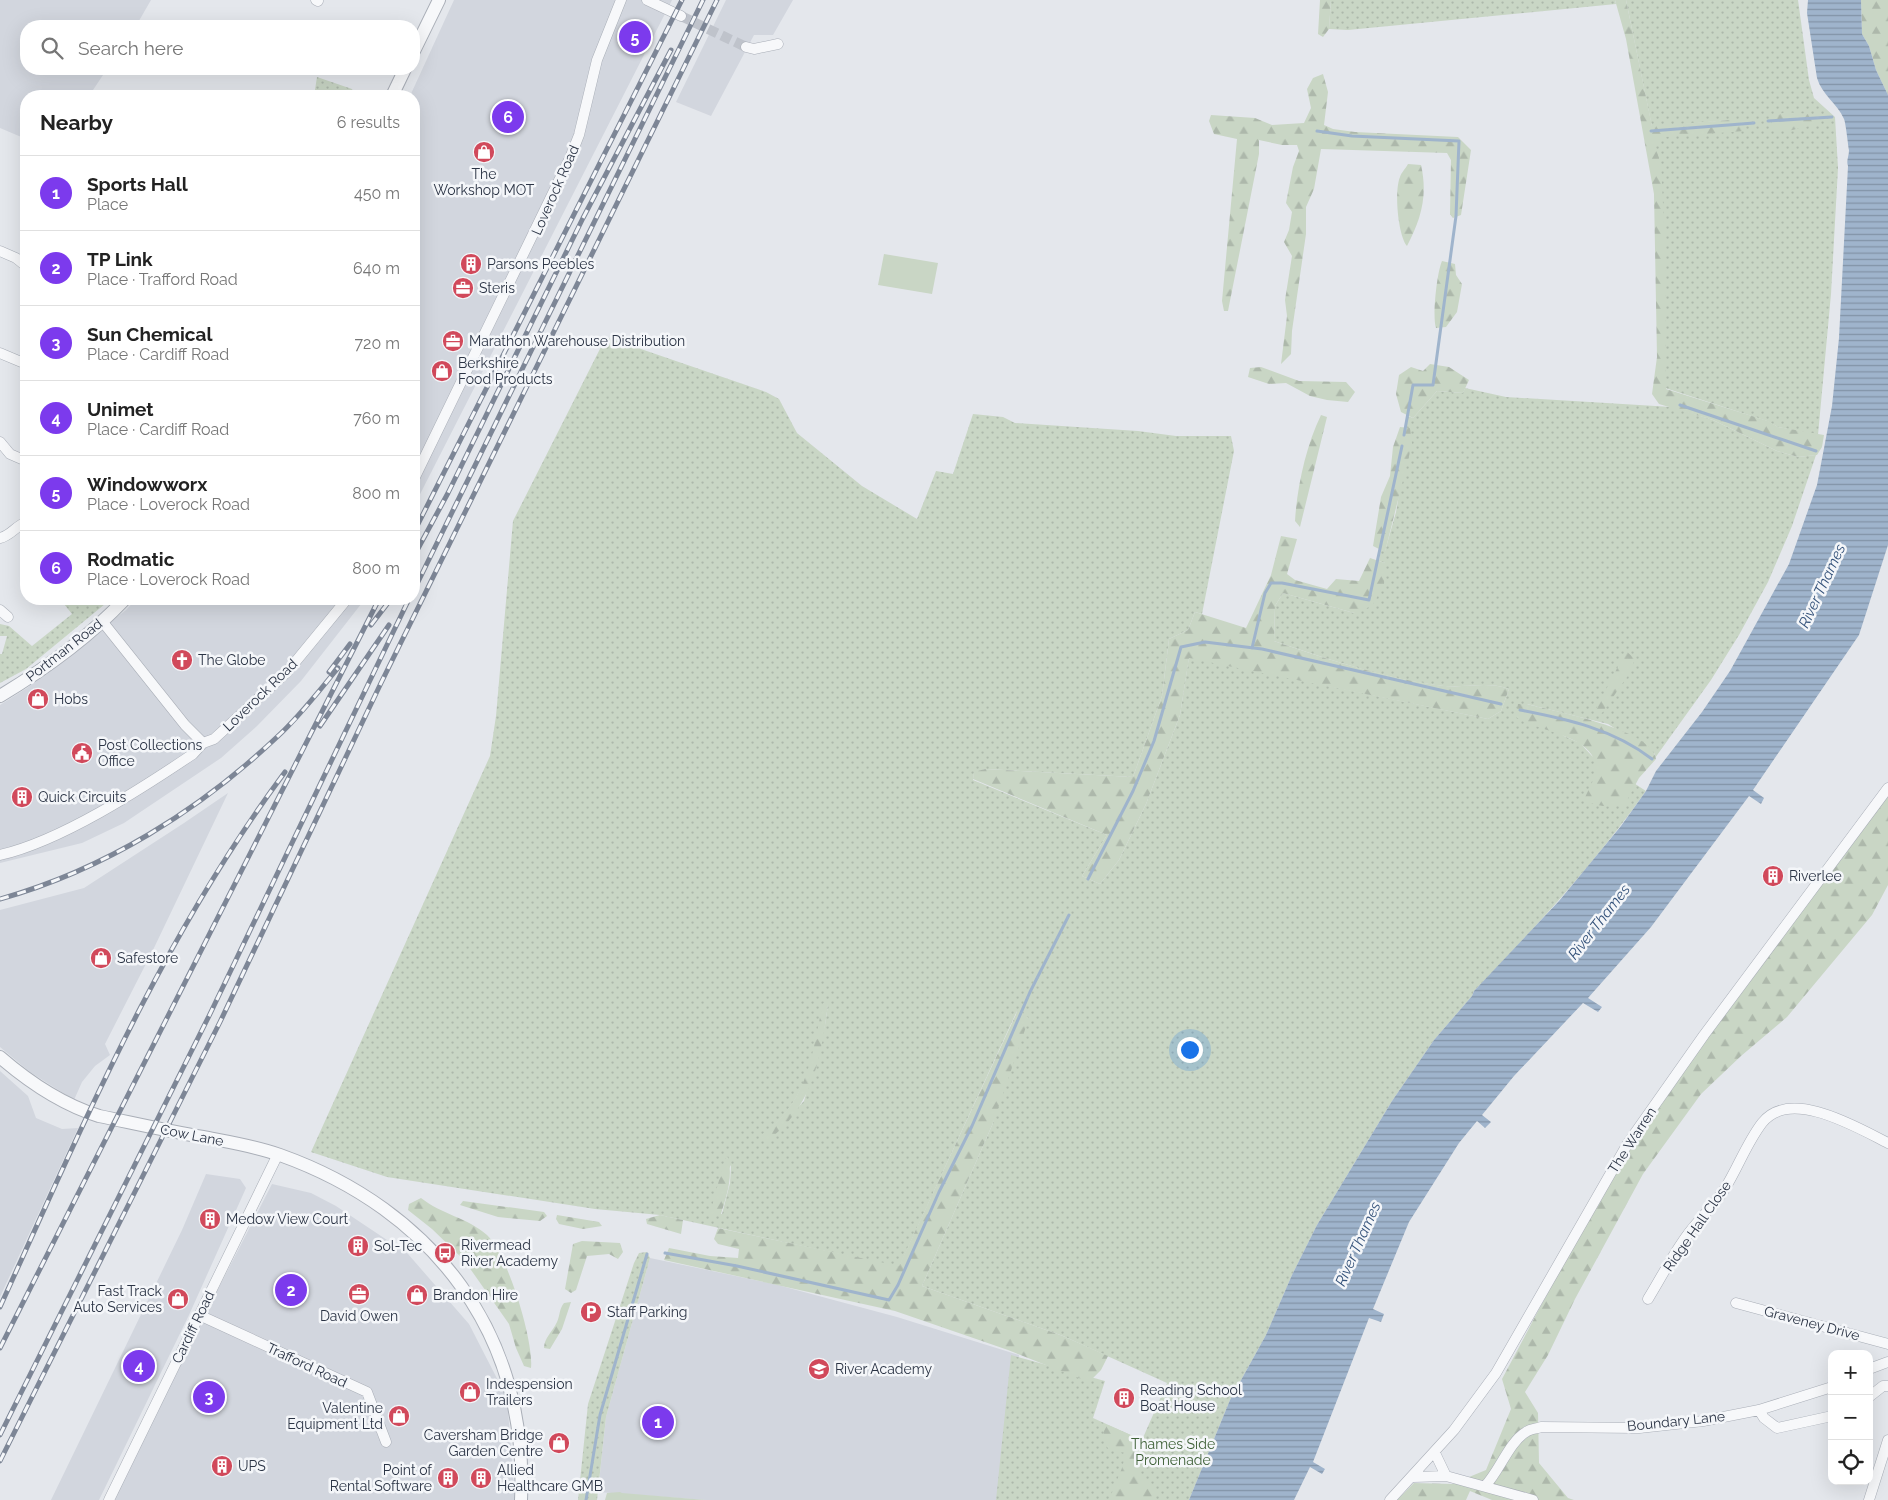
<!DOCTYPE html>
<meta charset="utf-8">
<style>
:root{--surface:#fff;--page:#f2f2f2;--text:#222;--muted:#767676;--line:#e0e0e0;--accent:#7c3aed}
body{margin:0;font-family:Raleway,sans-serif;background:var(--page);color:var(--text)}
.controls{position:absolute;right:15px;bottom:15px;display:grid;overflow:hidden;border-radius:10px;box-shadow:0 5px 20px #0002}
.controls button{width:45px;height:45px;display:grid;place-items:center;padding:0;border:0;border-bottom:1px solid var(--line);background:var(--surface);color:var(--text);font:25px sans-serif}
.you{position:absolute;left:1189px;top:1049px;width:18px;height:18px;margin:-12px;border:4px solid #fff;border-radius:50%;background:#1a73e8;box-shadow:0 0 0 8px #1a73e833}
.badge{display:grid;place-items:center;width:32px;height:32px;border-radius:50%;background:var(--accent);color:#fff;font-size:16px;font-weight:700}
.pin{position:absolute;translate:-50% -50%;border:2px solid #fff;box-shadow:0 1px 5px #0006}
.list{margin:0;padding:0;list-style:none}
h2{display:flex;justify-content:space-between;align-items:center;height:65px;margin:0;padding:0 20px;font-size:21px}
h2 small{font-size:16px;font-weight:400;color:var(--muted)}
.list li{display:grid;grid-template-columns:32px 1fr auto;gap:15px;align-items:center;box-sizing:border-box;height:75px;padding:0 20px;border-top:1px solid var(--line)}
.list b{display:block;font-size:19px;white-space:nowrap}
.list p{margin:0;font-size:16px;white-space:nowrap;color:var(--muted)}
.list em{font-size:16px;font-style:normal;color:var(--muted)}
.icon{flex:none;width:28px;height:28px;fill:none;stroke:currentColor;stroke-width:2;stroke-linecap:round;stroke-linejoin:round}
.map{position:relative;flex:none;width:1888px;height:1500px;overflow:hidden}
.search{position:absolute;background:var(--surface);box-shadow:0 5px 20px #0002;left:20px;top:20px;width:400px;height:55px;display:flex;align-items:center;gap:12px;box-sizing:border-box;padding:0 18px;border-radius:20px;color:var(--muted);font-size:19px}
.panel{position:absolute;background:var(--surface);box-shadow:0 5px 20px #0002;left:20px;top:90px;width:400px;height:515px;border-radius:20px}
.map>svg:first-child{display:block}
.built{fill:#d2d6de}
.green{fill:url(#green-dots);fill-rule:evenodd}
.forest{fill:url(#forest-firs)}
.pitch{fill:#c9d6c5}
.water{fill:url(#water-rules)}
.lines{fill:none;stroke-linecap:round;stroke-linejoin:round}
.stream{stroke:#9fb4cc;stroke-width:3}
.minor-tunnel{stroke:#bfc3cb;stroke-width:10;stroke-dasharray:10 5;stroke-linecap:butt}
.minor-casing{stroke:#a9aeb7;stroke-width:11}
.tertiary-casing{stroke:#a9aeb7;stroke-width:14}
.minor{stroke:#f7f8fa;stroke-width:10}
.tertiary{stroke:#f7f8fa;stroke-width:12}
.rail-casing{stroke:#7d8696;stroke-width:5}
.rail{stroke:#f4f6f9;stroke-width:3;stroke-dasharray:9;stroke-linecap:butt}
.labels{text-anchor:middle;stroke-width:5;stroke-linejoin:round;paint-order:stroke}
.poi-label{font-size:14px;fill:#2b3445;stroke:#f4f6f9;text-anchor:start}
.street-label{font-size:14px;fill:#2b3445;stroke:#f4f6f9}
.park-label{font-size:14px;fill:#3f6138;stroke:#f4f6f9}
.water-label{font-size:15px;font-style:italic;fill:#34527a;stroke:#f4f6f9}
</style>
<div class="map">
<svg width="1888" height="1500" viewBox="0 0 1888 1500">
<defs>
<pattern id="green-dots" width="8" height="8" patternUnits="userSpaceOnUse" patternTransform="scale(1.25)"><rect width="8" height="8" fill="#c9d6c5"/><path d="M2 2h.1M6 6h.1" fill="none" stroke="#adb8ab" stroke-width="1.8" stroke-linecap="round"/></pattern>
<pattern id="forest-firs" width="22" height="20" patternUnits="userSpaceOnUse" patternTransform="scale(1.25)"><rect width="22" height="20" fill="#c9d6c5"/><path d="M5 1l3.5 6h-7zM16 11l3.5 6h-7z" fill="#adb8ab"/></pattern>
<pattern id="water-rules" width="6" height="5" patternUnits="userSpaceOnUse" patternTransform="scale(1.25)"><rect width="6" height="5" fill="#9fb4cc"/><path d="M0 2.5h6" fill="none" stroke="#8293a7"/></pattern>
</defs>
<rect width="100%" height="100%" fill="#e4e7ec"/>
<path class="built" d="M0 0H151L136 26H26V69H107L89 96H26V139L0 128Z
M454 0H672L414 506V96H410Z
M726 0H793L773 35H754L711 116 676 102Z
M136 599H365L301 681 257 726 221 758 124 823 82 843 0 863V705L27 688 126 610Z
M228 793 153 950 105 1044 110 1055 95 1066 82 1082 74 1100 30 1072 0 1047V910L84 888 184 823Z
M0 1071 28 1096 36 1118 62 1129 78 1128 0 1297Z
M206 1174 240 1179 246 1188 189 1315 99 1500H51L182 1230Z
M272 1184 311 1193 336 1206 408 1254 469 1324 507 1398 515 1500H110Z
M650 1258 774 1284 897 1317 1019 1355 1004 1500H706L598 1492 606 1417Z"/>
<path class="green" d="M1331 0H1615L1616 4 1348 30 1329 29Z
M1626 0H1798L1809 80 1814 98 1835 117 1838 168 1831 294 1818 435 1778 427 1767 421 1659 386 1663 351 1651 136 1730 120 1652 127Z
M317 77 352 89 355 96H314Z
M606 337 766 392 779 399 797 433 862 486 917 519 936 471 953 474 973 414 1003 417 1015 423 1138 431 1176 436H1231L1234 451 1202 614 1195 612 1188 630 1169 639 1162 696 1133 777 985 769 974 773 973 780 1107 835 1082 876 1100 884 1119 860 1146 804 1180 715 1189 657 1488 719 1501 711 1509 689C1487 681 1467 688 1444 686 1389 680 1327 659 1274 641L1275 606 1283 593 1354 613 1385 563 1379 561 1381 550 1385 551 1396 512 1410 429 1406 428 1408 416 1413 418 1437 391 1463 393 1465 388 1506 397 1672 407 1713 420 1777 451 1798 457 1816 455 1792 526 1768 582 1739 635 1711 680 1655 758V754L1608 724 1527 704H1518L1564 736 1580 743 1592 756 1646 791C1595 863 1536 927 1474 991L1472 996 1434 1040 1392 1101 1317 1225 1292 1275 1266 1335 1230 1400 1189 1500H996L1011 1355 1105 1381 1093 1418 1142 1440 1167 1383 1063 1336 922 1286 993 1123 1017 1011 899 1267 660 1215 595 1209 387 1177 311 1152 490 756 496 716 513 521ZM828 1004 825 1025 804 1101 767 1140 761 1136C807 1103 813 1056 828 1004ZM731 1165 730 1183 722 1214H711L718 1189Z
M60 599H89L105 604 26 669 0 683V654H2L7 636H0V624L9 626 32 646 72 614Z
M647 1252 650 1258 606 1417 597 1500H578L588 1404 634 1263 639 1253Z"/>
<path class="forest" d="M1320 0H1331L1329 29 1323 37 1318 34Z
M1615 0H1626L1652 126 1730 120 1744 121V131L1664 137 1655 144 1661 166 1665 243 1666 389 1768 421 1778 427 1824 435 1822 447 1817 455 1798 457 1777 451 1713 420 1659 404 1652 394 1657 357 1654 194 1626 39Z
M1861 0H1888V95L1876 70 1869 46 1862 34Z
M1323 74 1328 92 1324 125 1333 129 1355 132 1458 137 1471 150 1461 215 1453 218 1450 214 1451 160 1447 153 1321 149 1314 189 1306 207V234L1292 331 1291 354 1281 364 1287 316 1285 300 1292 256 1284 242 1289 230 1292 212 1286 203 1293 167 1299 151 1297 145H1282L1259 140V154L1228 311H1224L1222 301 1237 139 1214 134 1209 121 1211 115 1255 118 1272 125 1304 123 1311 108 1307 89 1313 78Z
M1785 112 1820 115 1821 123 1788 131 1770 128 1773 117Z
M1408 164 1421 165C1428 196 1421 219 1407 246 1398 235 1394 191 1400 177 1401 173 1406 168 1408 164Z
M1442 261 1455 264 1456 275 1462 284 1457 312 1446 327 1436 328C1432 317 1437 272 1442 261Z
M1430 364 1449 367 1469 380 1463 393 1437 391 1413 418 1401 412 1396 394 1399 375 1411 367 1423 371Z
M1261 367 1299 381 1346 382 1355 392 1348 402 1327 400 1310 396 1286 383 1269 384 1248 377 1250 368Z
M1321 415 1327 417 1300 527 1295 521C1297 487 1306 446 1321 415Z
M1400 427 1410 428 1412 444 1385 552 1373 546 1381 497 1390 476 1393 447Z
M1281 536 1297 539 1287 574 1295 580 1327 589 1336 579 1359 581 1370 558 1385 563 1384 584 1372 606 1354 613 1283 593 1275 606 1274 641C1326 659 1391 680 1445 686 1467 688 1487 681 1509 689L1501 711 1488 719 1189 658 1180 715 1146 804 1119 860 1100 884 1082 876 1107 835 973 779 974 772 985 769 1133 777 1162 696 1169 639 1188 630 1195 612 1246 628 1271 575Z
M1626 651 1635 659 1629 674 1602 713 1595 711Z
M1518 704H1527C1552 711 1653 729 1656 759L1639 778 1625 804C1612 808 1597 807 1584 800 1587 792 1595 779 1596 771 1598 735 1536 732 1516 717Z
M1888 787V885L1872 915 1787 1017 1741 1056 1701 1094 1643 1174 1575 1299 1548 1355 1525 1392 1538 1413 1539 1463 1568 1498 1574 1500H1492L1470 1491 1466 1500H1397L1414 1483 1452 1484 1486 1470 1511 1409 1502 1379C1544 1301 1584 1220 1633 1145 1713 1022 1802 906 1888 787Z
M823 1003 828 1004C821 1057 813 1108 767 1141L760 1136C809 1101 811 1058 823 1003Z
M1018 1010 1029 1018 993 1123 922 1286 1063 1336 1108 1356 1101 1370 1089 1382 1008 1350 895 1311 664 1260 669 1248 710 1256 738 1258 739 1249 718 1244 714 1239 718 1228 899 1266Z
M727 1155C734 1175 727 1194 721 1214H710L723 1165Z
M421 1198C441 1214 468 1218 487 1235 507 1253 534 1341 531 1368L524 1366 516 1348 509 1324 464 1260 432 1229 408 1210 409 1204Z
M463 1201 544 1212 547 1216 540 1221 498 1217 460 1205Z
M557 1215 599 1222 602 1226 583 1229 559 1224 556 1219Z
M660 1215 683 1220 681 1234 647 1224 646 1219Z
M582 1241 620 1243 623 1252 618 1259 609 1254 587 1256 576 1290 571 1293 565 1289 573 1244Z
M571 1302 562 1329 550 1349 544 1348C544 1338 553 1331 557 1322 560 1316 559 1309 564 1303Z
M1108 1425 1142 1440 1146 1446 1140 1466V1478C1149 1485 1157 1487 1156 1500H1109L1122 1468 1126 1453 1109 1450C1104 1442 1100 1433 1108 1425Z"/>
<path class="pitch" d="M884 254 938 263 932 294 878 285Z
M620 1492 622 1493 706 1500H605L607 1493Z"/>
<path class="water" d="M1808 0H1861L1862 34 1869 46 1876 70 1888 95V545L1859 635 1753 790 1764 798 1761 804 1749 796 1651 927 1588 998 1602 1007 1598 1012 1583 1003 1514 1076 1482 1115 1491 1122 1485 1128 1477 1121 1459 1143 1409 1222 1373 1309 1384 1314 1381 1322 1369 1318 1313 1462 1325 1469 1322 1474 1310 1467 1294 1500H1189L1230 1400 1266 1335 1292 1275 1317 1225 1392 1101 1434 1040 1472 996 1474 991 1559 901 1621 826 1646 791 1656 771 1702 712 1730 671 1789 564 1817 485 1832 406 1839 338 1848 166C1846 160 1849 157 1849 150 1848 145 1846 124 1844 119 1837 103 1822 95 1817 78L1807 13Z"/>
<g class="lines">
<path class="stream" d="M1768 121 1832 117
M1317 131 1352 136 1459 141 1456 216 1433 385H1413L1404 435
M1651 131 1754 123
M1680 405 1816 451
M1252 648 1265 593 1271 583H1282L1369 600 1402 446
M1520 710C1567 719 1613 729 1652 759
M1088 879 1133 791 1154 741 1181 647 1205 642 1262 649 1501 704
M665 1253 737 1266 889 1300 898 1285 939 1192 972 1126 1030 992 1069 915
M586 1500 600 1415 647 1254"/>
<path class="minor-tunnel" d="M681 16 746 47"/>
<g class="minor-casing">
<path id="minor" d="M316 0 318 1
M647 0 681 16
M746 47 754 49 778 44
M0 251 16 258 26 266
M0 353 26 364
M0 442 10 454 26 461
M414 479 570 158 579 135 597 60 621 0
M0 538C10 536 16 526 26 522
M0 610 8 617
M102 621 185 725 203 743
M0 855C61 841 141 789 193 754L203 743 214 739 287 672 347 599
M1648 1299C1661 1278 1673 1254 1688 1234 1699 1219 1714 1206 1724 1190 1738 1168 1746 1144 1762 1123 1790 1087 1858 1128 1888 1143
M1736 1303 1888 1344
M199 1315 367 1392 386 1442
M1869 1369 1888 1362
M1869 1397 1883 1386H1888
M1759 1410 1764 1418 1777 1428 1832 1416
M1435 1453 1446 1476
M1413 1477 1446 1476 1533 1500
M1485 1486C1499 1472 1509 1442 1526 1432 1530 1429 1536 1429 1541 1427L1639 1428 1703 1421 1759 1410 1832 1387
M109 1500 278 1154
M1390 1500 1454 1430 1496 1373 1628 1143 1704 1035 1888 788
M1869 1500 1888 1440"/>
</g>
<g class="tertiary-casing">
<path id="tertiary" d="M414 51 439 0
M392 96 405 69
M0 696C45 669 89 637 125 599
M0 1057C30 1083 61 1104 99 1116 133 1123 168 1131 203 1137 229 1142 255 1146 280 1155 434 1210 529 1335 521 1500"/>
</g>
<use href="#minor" class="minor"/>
<use href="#tertiary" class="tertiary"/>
<g class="rail-casing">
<path id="rail" d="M414 532 682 0
M414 556 448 493 583 218 671 50
M414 590 703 0
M371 625 391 599
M329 672 350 644
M320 726 389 625
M0 899C104 870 200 810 277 737 300 716 318 692 338 668
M0 1307C84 1122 163 936 285 772
M0 1348 379 599
M0 1435 209 1016 409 599
M0 1461 220 1022 381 683 717 0"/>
</g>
<use href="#rail" class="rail"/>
</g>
<defs>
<g id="shop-disc" transform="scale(1.125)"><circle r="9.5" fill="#d1495b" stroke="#f4f6f9"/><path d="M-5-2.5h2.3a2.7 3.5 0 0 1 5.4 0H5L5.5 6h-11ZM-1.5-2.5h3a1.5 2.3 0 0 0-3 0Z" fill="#fff"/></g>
<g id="building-disc" transform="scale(1.125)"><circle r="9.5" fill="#d1495b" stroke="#f4f6f9"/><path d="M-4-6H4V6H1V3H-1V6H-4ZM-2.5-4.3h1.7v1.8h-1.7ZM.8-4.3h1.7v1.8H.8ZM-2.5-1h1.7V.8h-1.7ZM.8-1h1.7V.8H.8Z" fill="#fff"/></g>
<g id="office-disc" transform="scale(1.125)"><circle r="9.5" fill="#d1495b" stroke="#f4f6f9"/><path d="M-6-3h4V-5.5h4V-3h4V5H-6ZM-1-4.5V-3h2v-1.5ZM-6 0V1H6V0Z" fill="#fff"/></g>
<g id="church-disc" transform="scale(1.125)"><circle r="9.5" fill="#d1495b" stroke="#f4f6f9"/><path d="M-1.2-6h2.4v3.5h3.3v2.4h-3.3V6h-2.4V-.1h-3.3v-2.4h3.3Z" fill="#fff"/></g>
<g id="civic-disc" transform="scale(1.125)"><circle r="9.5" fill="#d1495b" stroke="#f4f6f9"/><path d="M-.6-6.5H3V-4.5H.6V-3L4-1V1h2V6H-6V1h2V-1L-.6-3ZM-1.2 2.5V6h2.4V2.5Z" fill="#fff"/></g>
<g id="bus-disc" transform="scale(1.125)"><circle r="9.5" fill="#d1495b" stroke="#f4f6f9"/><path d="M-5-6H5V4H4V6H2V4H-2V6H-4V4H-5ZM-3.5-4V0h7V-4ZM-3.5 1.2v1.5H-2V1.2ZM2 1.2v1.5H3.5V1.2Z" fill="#fff"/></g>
<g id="parking-disc" transform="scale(1.125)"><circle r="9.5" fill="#d1495b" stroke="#f4f6f9"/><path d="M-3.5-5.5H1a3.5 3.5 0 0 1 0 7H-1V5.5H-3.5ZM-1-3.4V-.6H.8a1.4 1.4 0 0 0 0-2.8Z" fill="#fff"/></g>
<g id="school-disc" transform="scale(1.125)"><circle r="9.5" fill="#d1495b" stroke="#f4f6f9"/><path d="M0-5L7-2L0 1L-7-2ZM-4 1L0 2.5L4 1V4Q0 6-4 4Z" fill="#fff"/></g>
</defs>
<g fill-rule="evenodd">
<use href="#shop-disc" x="484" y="152"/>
<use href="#building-disc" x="471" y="264"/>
<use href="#office-disc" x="463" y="288"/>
<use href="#office-disc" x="453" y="341"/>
<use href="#shop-disc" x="442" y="371"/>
<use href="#church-disc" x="182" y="660"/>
<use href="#shop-disc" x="38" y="699"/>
<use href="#civic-disc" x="82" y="753"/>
<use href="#building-disc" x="22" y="797"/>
<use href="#building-disc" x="1773" y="876"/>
<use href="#shop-disc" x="101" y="958"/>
<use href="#building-disc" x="210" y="1219"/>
<use href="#building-disc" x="358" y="1246"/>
<use href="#bus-disc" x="445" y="1253"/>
<use href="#office-disc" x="359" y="1294"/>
<use href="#shop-disc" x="417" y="1295"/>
<use href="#shop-disc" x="178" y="1299"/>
<use href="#parking-disc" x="591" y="1312"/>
<use href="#school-disc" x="819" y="1369"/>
<use href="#shop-disc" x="470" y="1392"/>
<use href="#building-disc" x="1124" y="1398"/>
<use href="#shop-disc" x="399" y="1416"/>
<use href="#shop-disc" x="559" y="1443"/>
<use href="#building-disc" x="222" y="1466"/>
<use href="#building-disc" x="448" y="1478"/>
<use href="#building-disc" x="481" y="1478"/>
</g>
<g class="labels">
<g class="poi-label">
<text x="484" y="179" text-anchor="middle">The<tspan x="484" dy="16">Workshop MOT</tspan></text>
<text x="487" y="269">Parsons Peebles</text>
<text x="479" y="293">Steris</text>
<text x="469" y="346">Marathon Warehouse Distribution</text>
<text x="458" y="368">Berkshire<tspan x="458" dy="16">Food Products</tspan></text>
<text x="198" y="665">The Globe</text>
<text x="54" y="704">Hobs</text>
<text x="98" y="750">Post Collections<tspan x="98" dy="16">Office</tspan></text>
<text x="38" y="802">Quick Circuits</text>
<text x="1789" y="881">Riverlee</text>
<text x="117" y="963">Safestore</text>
<text x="226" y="1224">Medow View Court</text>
<text x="461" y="1250">Rivermead<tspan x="461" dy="16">River Academy</tspan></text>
<text x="374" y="1251">Sol-Tec</text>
<text x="162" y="1296" text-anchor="end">Fast Track<tspan x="162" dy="16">Auto Services</tspan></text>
<text x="433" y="1300">Brandon Hire</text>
<text x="607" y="1317">Staff Parking</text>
<text x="359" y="1321" text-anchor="middle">David Owen</text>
<text x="835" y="1374">River Academy</text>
<text x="486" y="1389">Indespension<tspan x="486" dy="16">Trailers</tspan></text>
<text x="1140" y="1395">Reading School<tspan x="1140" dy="16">Boat House</tspan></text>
<text x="383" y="1413" text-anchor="end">Valentine<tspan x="383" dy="16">Equipment Ltd</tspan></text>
<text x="543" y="1440" text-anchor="end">Caversham Bridge<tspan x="543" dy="16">Garden Centre</tspan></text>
<text x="238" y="1471">UPS</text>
<text x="432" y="1475" text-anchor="end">Point of<tspan x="432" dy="16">Rental Software</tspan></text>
<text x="497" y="1475">Allied<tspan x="497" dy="16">Healthcare GMB</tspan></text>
</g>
<g class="street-label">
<text transform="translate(555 190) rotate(-66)" y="5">Loverock Road</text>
<text transform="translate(64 650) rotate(-38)" y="5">Portman Road</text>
<text transform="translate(260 695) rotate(-44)" y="5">Loverock Road</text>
<text transform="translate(192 1135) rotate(11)" y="5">Cow Lane</text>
<text transform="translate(1632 1140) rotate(-57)" y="5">The Warren</text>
<text transform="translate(1697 1226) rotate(-55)" y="5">Ridge Hall Close</text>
<text transform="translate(1812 1323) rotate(15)" y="5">Graveney Drive</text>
<text transform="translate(193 1327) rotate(-64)" y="5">Cardiff Road</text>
<text transform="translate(307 1365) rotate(25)" y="5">Trafford Road</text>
<text transform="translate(1676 1421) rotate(-6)" y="5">Boundary Lane</text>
</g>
<g class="park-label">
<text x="1173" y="1449">Thames Side<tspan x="1173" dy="16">Promenade</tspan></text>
</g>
<g class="water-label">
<text transform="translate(1822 586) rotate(-65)" y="5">River Thames</text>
<text transform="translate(1599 922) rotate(-52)" y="5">River Thames</text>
<text transform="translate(1358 1244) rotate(-66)" y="5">River Thames</text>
</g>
</g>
</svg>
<div class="controls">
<button>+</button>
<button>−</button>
<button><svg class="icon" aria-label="locate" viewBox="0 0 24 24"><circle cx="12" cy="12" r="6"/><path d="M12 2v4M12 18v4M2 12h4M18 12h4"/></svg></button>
</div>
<div class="you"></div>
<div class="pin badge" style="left:658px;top:1422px">1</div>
<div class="pin badge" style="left:291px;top:1290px">2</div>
<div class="pin badge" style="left:209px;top:1397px">3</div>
<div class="pin badge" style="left:139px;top:1366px">4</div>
<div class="pin badge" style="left:635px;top:37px">5</div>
<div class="pin badge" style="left:508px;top:117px">6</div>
<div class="search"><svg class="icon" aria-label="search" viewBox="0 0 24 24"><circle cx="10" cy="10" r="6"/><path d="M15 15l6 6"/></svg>Search here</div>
<section class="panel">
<h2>Nearby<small>6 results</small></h2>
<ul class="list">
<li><span class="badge">1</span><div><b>Sports Hall</b><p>Place</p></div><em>450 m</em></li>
<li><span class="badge">2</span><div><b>TP Link</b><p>Place · Trafford Road</p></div><em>640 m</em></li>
<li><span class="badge">3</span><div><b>Sun Chemical</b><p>Place · Cardiff Road</p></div><em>720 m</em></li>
<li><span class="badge">4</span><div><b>Unimet</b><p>Place · Cardiff Road</p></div><em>760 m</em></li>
<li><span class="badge">5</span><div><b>Windowworx</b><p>Place · Loverock Road</p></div><em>800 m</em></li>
<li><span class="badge">6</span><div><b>Rodmatic</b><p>Place · Loverock Road</p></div><em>800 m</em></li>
</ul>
</section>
</div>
